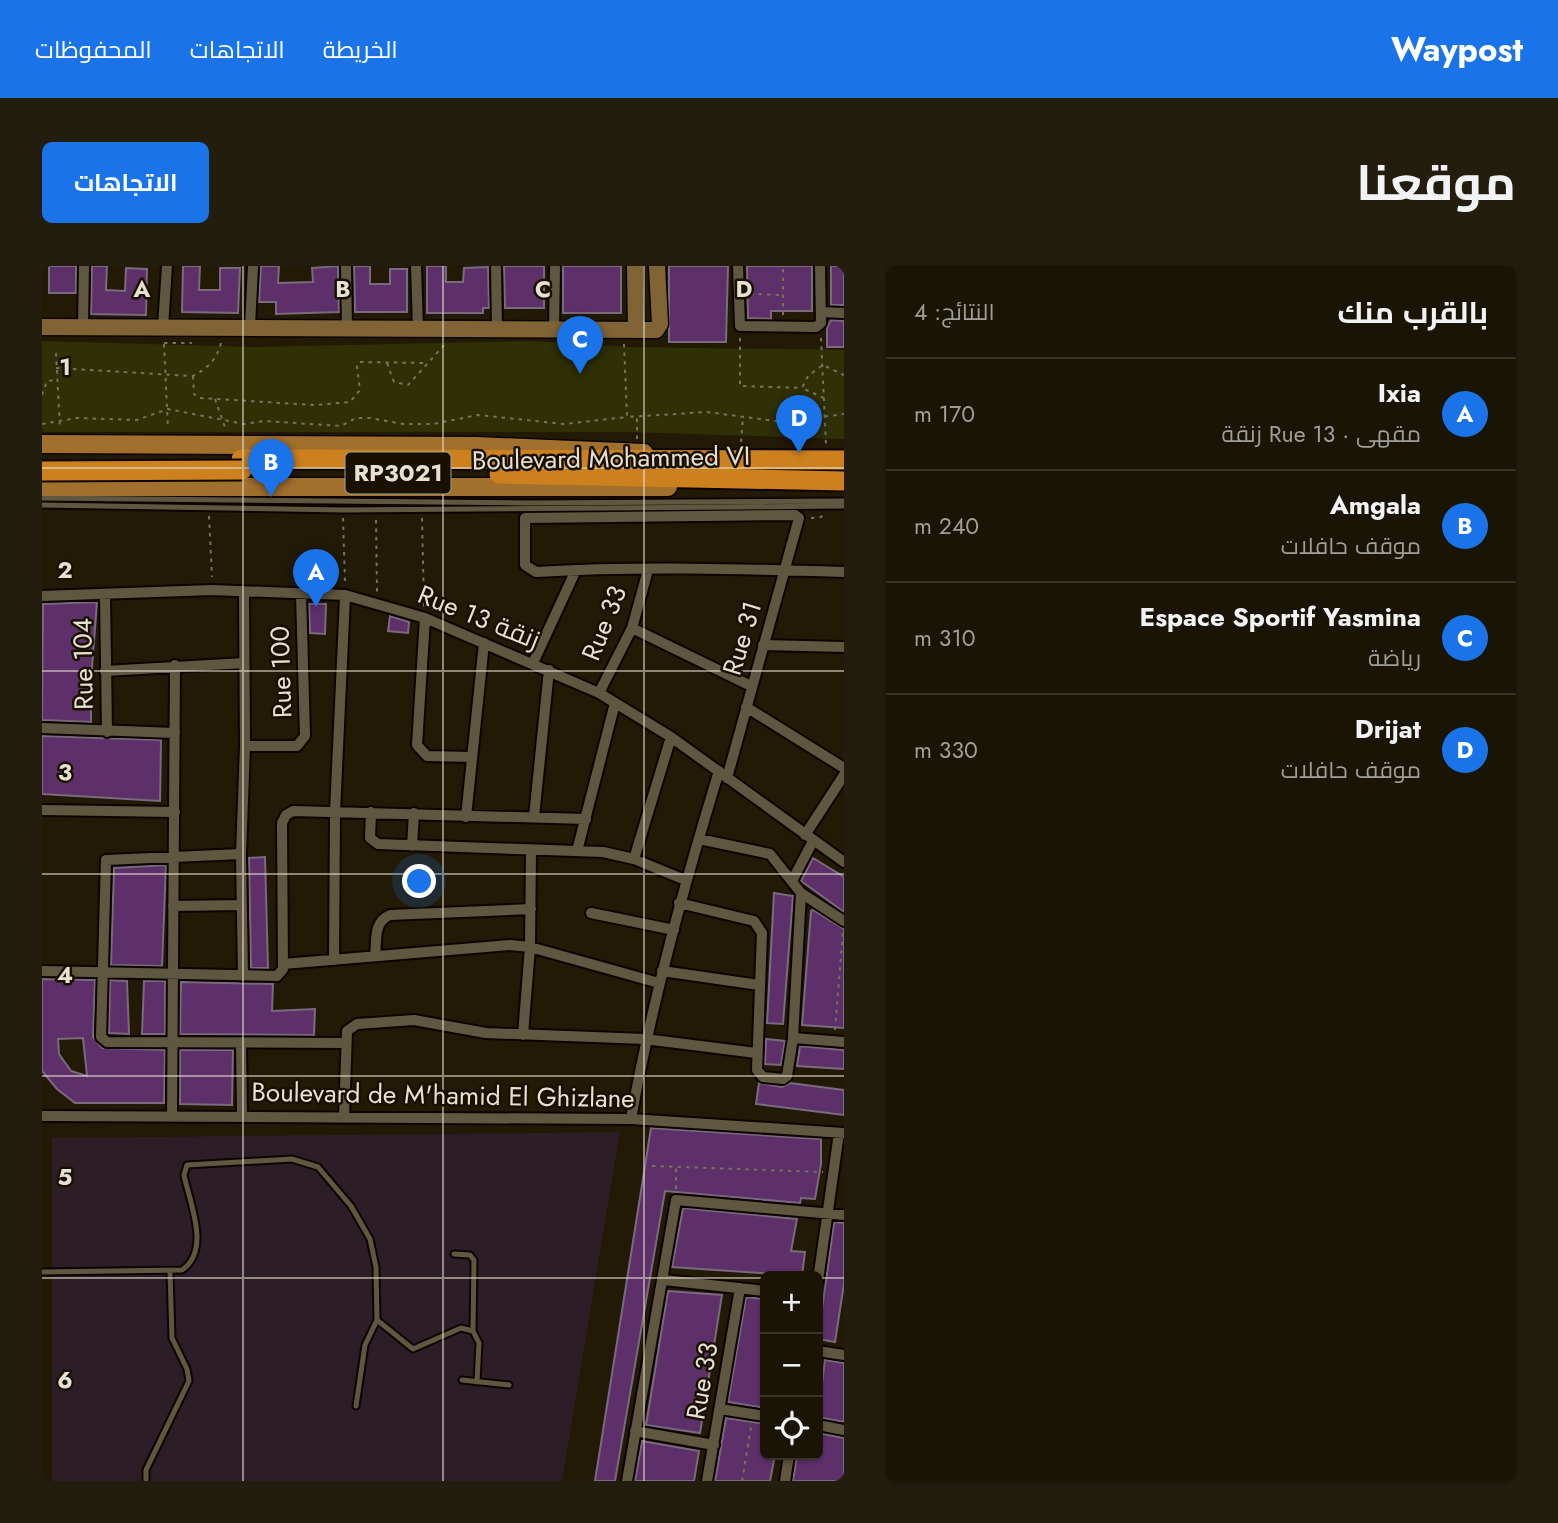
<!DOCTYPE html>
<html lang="ar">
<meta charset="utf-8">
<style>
:root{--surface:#1a1404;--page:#231d0e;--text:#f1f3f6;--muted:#9f9e9a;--line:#383326;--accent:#1a73e8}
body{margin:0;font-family:Jost,Cairo,sans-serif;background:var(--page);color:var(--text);direction:rtl}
.controls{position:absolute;right:21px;bottom:21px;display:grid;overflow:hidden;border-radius:10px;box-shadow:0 2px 5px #0004}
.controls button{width:63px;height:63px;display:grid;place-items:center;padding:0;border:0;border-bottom:2px solid var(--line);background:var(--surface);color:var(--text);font:35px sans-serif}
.you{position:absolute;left:378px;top:616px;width:24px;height:24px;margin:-18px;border:5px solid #fff;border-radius:50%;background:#1a73e8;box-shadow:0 0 0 10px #1a73e833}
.badge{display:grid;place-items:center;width:46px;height:46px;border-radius:50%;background:var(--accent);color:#fff;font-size:23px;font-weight:700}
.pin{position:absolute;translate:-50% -58px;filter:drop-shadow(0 2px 4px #0008)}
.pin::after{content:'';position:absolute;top:37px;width:24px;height:21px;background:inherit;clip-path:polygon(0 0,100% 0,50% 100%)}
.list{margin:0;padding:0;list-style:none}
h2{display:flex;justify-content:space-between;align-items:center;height:91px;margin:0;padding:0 28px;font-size:30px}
h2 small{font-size:23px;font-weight:400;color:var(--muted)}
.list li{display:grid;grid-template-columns:46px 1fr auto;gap:21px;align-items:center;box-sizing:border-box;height:112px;padding:0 28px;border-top:2px solid var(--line)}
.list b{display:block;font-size:26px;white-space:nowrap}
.list p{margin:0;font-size:23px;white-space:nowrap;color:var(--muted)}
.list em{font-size:23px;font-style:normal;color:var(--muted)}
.icon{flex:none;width:38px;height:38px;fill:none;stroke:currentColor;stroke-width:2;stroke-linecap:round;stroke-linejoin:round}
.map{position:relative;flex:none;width:802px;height:1215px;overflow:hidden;direction:ltr;border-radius:10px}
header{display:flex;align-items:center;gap:42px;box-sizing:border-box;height:98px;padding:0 35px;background:var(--accent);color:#fff}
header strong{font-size:33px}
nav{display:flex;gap:38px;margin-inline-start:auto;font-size:24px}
.intro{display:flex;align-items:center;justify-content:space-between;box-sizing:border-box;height:168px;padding:0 42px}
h1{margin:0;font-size:49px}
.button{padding:18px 32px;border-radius:10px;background:var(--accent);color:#fff;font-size:24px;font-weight:700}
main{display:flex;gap:42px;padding:0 42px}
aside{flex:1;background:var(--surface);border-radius:10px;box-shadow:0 2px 5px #0004}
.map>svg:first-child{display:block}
.commercial{fill:#2d1d26}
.green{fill:#2f3005}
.building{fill:#5e3069;stroke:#7a6a7f;stroke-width:2;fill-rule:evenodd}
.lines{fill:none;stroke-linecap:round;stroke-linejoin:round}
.lane-casing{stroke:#0c0500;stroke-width:9}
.street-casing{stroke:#0c0500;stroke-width:14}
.secondary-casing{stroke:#0c0500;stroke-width:19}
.primary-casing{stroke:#0c0500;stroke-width:21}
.highway-casing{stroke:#0c0500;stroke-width:23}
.path{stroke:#78715f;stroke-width:2;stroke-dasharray:3.5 5;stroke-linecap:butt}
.lane{stroke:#605740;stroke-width:5}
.street{stroke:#605740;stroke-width:10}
.secondary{stroke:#816436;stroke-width:16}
.primary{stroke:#a1702c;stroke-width:18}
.highway{stroke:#cd811e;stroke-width:19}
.highway-bridge-casing{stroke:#0c0500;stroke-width:23;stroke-linecap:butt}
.highway-bridge{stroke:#cd811e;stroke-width:19}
.grid{fill:none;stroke:#e7e1d4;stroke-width:2;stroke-opacity:0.55}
.labels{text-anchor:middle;stroke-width:5;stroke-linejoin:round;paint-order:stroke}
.shield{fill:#191100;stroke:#a9a394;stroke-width:2}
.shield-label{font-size:24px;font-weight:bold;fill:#e7e1d4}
.street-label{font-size:26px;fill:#e7e1d4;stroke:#191100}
.grid-label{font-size:23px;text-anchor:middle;font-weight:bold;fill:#e7e1d4;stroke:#191100;stroke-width:5;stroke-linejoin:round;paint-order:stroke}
</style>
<header>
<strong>Waypost</strong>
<nav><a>الخريطة</a><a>الاتجاهات</a><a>المحفوظات</a></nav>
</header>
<div class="intro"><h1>موقعنا</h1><a class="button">الاتجاهات</a></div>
<main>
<aside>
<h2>بالقرب منك<small>النتائج: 4</small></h2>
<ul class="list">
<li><span class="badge">A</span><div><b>Ixia</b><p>مقهى · Rue 13 زنقة</p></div><em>170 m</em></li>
<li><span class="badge">B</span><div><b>Amgala</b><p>موقف حافلات</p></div><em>240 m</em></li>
<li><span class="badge">C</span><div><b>Espace Sportif Yasmina</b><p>رياضة</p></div><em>310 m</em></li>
<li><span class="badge">D</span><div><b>Drijat</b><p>موقف حافلات</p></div><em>330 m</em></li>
</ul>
</aside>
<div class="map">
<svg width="802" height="1215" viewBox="0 0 802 1215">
<rect width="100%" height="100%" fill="#231a05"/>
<path class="commercial" d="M578 866 520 1215H10V872Z"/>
<path class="green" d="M0 75 212 81 490 75 586 81 802 84V173L589 166H0Z"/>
<path class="building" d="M7 0H34V27H7Z
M50 0H65L64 24 83 25 84 2 105 3 104 49 49 48Z
M141 0H158L157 24H178V2H198L196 47 140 46Z
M219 0H237L236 17 271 16 270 2 296 0 297 46 234 48V36H217Z
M312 0H328V18H348V3H365V46H313Z
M385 0H404V16H421L422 2 446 1 447 42H441V47H385Z
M462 0H502V42H463Z
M521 0H579V47H521Z
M627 0H686L684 76H627Z
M705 0H770V45H729V53L706 52Z
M789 0H802V39H789Z
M789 54 802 55V81H785V62Z
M55 336 47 440H49V456L0 454 1 338Z
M267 338H284L283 368 268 367Z
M348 350 367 356 366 367 346 365Z
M0 470 119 474 118 535 0 528Z
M223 591 226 702H209L207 592Z
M771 592 802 611V646L759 615Z
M124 599 120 700 69 699 72 602Z
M732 627 751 630 741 758 725 757Z
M771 644 802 663V762L760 759 769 645Z
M0 713 53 714 51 771 60 782 123 784 122 837H33L15 823 0 805ZM41 772 45 810 29 805 17 788 16 773Z
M68 714 85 715 87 768 67 767Z
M102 715H123V768H100Z
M139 716 231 718 230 745 273 743 272 769 138 768Z
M724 773 743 775 739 799 723 798Z
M758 780 802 784V803L755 800Z
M138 784H191L190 839 138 838Z
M717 817 740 821 748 817 802 824V849L714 838Z
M609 862 779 873V898L773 933 759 932 758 937 623 925 573 1215H553Z
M641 942 755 953 749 985 763 986 760 1010 630 1001Z
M792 956 802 957V1018L793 1076 776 1073Z
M626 1025 680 1029 658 1167 604 1159Z
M704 1031 723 1033V1142L686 1136Z
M783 1094 802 1097V1156L776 1151Z
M684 1152 723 1158V1189H733L728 1215H673Z
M776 1167 802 1172V1215H751L755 1189H776Z
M600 1175 657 1185 652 1215H593Z"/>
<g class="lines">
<g class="lane-casing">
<path id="lane" d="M0 232 488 237 802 235
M0 239 301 244 802 240
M412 988 428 989 432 994 431 1065
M0 1006 140 1004C169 984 148 938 142 909L145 899 250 893 276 901 309 940 328 973 334 1001 335 1054 371 1083 419 1062 431 1065 437 1077 435 1116
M420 1114 467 1119
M314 1140 323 1079 335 1054
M104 1215V1204L147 1115 145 1103 130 1072 128 1006"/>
</g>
<g class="street-casing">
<path id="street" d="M304 0 305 61
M374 0 376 62
M454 0 455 62
M696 0 698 60 774 61 779 57 778 0
M779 46 802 47
M41 60 42 0
M208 60 211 0
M121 61 125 0
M512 63 513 0
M63 328 65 466
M0 330 170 324 303 329 383 352 557 427 629 471 802 596
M383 352 375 479 385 490 430 491
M590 362 709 420
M721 379 802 381
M491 397 534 304
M63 405 202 397
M557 427 590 362 606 304
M704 441 802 502
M0 462 133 467
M203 480H255L263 470 259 328
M685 512 757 252 753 249 483 252V299L494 306C596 300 700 303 802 306
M0 544 133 546
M329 546 328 572 336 578 561 586 592 593 643 614
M424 551 442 377
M492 551 507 404
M763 569 802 509
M657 573 728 588 759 627 802 655
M370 580 372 547
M535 585 573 437
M199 588 64 594 59 771 65 776 304 777
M592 593 629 471
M750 615 771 575
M637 637 712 655 720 667 715 804 721 811 741 813 745 810 751 772 759 627
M131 640 200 639
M549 647 632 664
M333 690C335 674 331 656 348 649L489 643
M292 693 293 546 303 331
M241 698 468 679 488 681 617 717
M0 705 235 710 241 703 240 557 244 549 251 545 544 553
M620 705 717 719
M201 710 199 588 203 480 202 327
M481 769 488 681 489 584
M751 772 802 776
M199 777 200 849
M0 850 589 853 802 867
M130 850 133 399
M302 852 305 765 315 758 372 754 444 767 603 773 714 787
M589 853C610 735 642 620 677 505
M622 1014 723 1025
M776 1014 797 867
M776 1085 802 1089
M678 1143 723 1150
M776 1159 802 1164
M593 1165 672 1179
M585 1215 634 934 802 949
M665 1215 698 1022
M743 1215 747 1189"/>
</g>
<g class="secondary-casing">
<path id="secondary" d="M593 0 594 64
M0 61 614 64 618 58 615 0"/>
</g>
<g class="primary-casing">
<path id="primary" d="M0 178 434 180 602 187
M0 221H626"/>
</g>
<g class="highway-casing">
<path id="highway" d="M199 193 802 194
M457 208 802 215"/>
</g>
<path class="path" d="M708 28 740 29
M741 49V0
M698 72V120L760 122
M779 72 784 178
M122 77H150
M122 78 126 163
M582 78 585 151 665 146 740 156 802 148
M14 87 18 163
M345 97 352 116 366 119 404 77
M14 102 151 110C166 102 175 93 179 77
M151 110 152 128 157 132 273 139 308 136 318 124 315 100 317 96 386 97
M0 129 5 115 14 114
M782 132 760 122 766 110 781 99 802 109
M173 133 184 164
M0 158 35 152 95 154 126 143 202 158 222 155 299 160 314 152H328L361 158H391L436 149 522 158 585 151
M595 173V150
M699 176 701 151
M167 250 170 311
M301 252 303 316
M380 252 382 341
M769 252 779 251 782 248
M334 254 335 326
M793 764 801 665
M610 900 781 906
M634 923V901
M700 1215 709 1161"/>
<use href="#lane" class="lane"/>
<use href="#street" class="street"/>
<use href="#secondary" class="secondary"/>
<use href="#primary" class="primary"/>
<use href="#highway" class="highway"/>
<g class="highway-bridge-casing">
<path id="highway-bridge" d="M0 205 200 204"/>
</g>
<use href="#highway-bridge" class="highway-bridge"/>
</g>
<path class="grid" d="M201 0V1215M401 0V1215M602 0V1215M0 202H802M0 405H802M0 608H802M0 810H802M0 1012H723M776 1012H802"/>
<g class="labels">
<rect class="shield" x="303.5" y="186.5" width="105" height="41" rx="5"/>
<g class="shield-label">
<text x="356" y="215">RP3021</text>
</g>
<g class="street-label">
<text transform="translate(569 192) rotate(-1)" y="9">Boulevard Mohammed VI</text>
<text transform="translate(437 351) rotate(22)" y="9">Rue 13 زنقة</text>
<text transform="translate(562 357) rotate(-68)" y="9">Rue 33</text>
<text transform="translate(700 372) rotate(-73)" y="9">Rue 31</text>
<text transform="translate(41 398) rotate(-91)" y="9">Rue 104</text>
<text transform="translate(239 406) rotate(-92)" y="9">Rue 100</text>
<text transform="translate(401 829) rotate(1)" y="9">Boulevard de M'hamid El Ghizlane</text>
<text transform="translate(660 1115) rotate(-80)" y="9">Rue 33</text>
</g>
</g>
<g class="grid-label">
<text x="100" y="31">A</text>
<text x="301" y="31">B</text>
<text x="501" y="31">C</text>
<text x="702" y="31">D</text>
<text x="23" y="109">1</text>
<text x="23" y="312">2</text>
<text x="23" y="514">3</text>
<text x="23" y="717">4</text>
<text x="23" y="919">5</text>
<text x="23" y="1122">6</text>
</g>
</svg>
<div class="controls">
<button>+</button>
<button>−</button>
<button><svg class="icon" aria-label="locate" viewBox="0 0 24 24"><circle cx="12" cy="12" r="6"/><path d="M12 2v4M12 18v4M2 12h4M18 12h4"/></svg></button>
</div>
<div class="you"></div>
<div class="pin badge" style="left:274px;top:341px">A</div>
<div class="pin badge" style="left:229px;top:231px">B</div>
<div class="pin badge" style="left:538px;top:108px">C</div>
<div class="pin badge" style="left:757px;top:187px">D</div>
</div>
</main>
